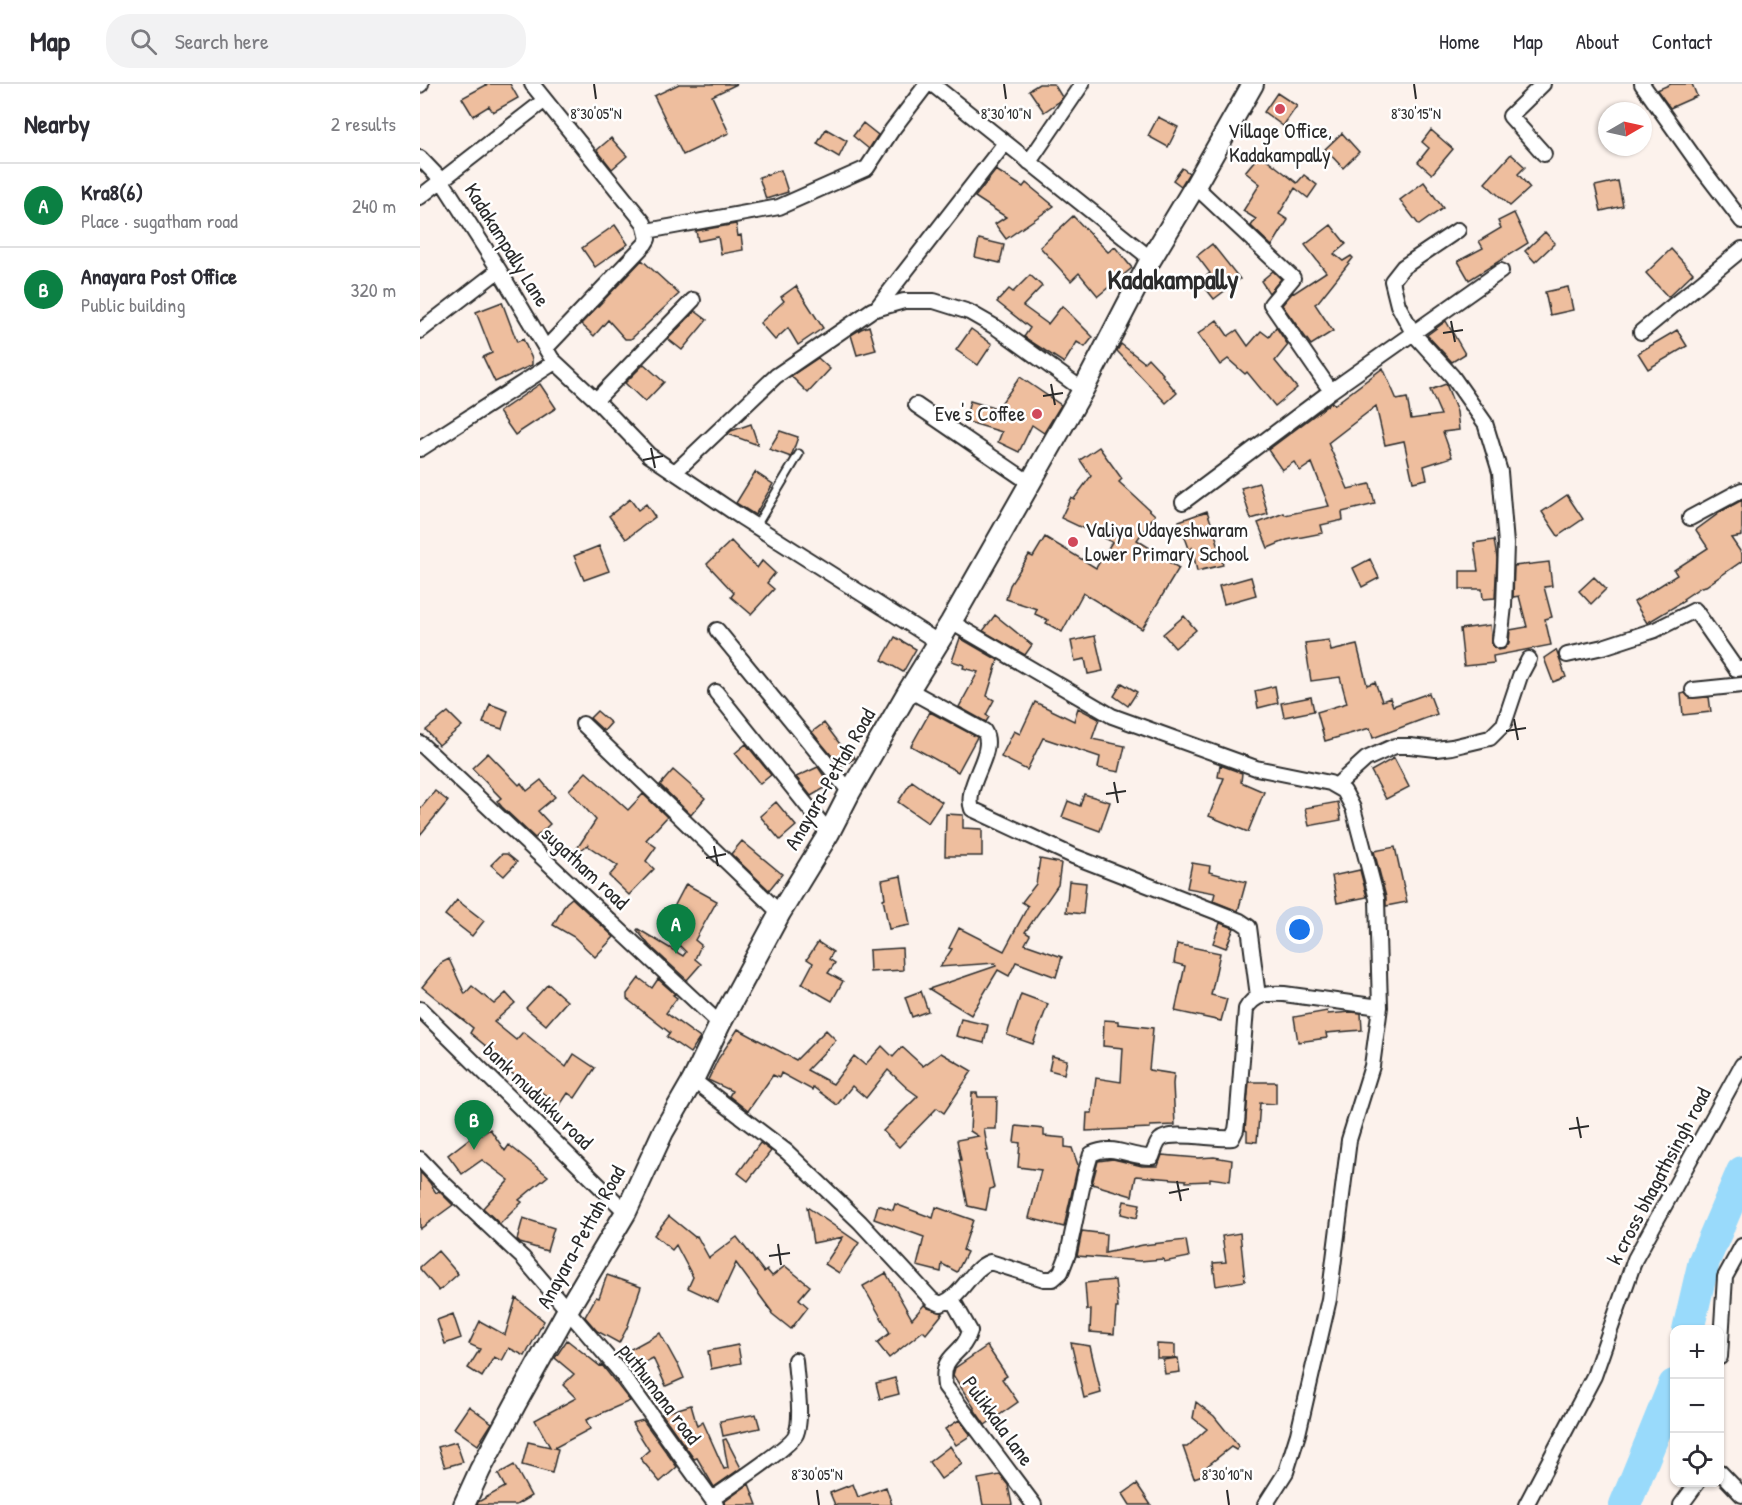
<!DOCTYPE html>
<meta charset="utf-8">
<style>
:root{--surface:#fff;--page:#f2f2f3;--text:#2b2b33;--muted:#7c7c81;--line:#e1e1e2;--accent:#0b8043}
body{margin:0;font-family:"Patrick Hand",sans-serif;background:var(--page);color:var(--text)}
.controls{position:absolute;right:18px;bottom:18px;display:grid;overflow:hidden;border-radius:12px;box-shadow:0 2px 4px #0004}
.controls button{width:54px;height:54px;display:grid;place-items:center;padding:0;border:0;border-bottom:2px solid var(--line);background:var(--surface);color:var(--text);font:30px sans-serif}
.compass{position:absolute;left:1178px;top:18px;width:54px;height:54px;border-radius:50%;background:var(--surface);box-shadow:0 2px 4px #0004;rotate:81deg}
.you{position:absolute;left:880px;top:846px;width:21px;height:21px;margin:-15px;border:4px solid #fff;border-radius:50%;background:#1a73e8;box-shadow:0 0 0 9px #1a73e833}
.badge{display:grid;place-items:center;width:39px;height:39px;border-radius:50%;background:var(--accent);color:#fff;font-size:20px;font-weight:700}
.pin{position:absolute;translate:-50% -50px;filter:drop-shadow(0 2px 3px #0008)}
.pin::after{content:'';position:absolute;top:32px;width:21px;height:18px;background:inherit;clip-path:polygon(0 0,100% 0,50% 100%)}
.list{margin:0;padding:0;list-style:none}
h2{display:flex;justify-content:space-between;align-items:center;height:78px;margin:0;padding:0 24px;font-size:26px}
h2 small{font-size:20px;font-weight:400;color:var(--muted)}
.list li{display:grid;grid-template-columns:39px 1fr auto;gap:18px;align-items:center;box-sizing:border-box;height:84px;padding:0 24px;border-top:2px solid var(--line)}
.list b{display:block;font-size:22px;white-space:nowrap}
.list p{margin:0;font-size:20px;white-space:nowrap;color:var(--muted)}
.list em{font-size:20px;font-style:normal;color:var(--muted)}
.icon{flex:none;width:33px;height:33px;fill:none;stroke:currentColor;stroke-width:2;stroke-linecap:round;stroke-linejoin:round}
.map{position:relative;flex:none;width:1322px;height:1421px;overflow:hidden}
header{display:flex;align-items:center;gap:36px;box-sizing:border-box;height:84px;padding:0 30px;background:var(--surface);border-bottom:2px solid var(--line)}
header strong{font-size:28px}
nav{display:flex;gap:33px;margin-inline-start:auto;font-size:21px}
.search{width:420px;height:54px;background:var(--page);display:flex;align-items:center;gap:15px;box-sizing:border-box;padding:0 21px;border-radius:24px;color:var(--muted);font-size:22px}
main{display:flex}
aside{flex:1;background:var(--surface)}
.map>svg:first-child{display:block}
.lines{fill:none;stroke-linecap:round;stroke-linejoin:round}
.river{stroke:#99dafb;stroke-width:32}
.building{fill:#eebe9e;stroke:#2b2b2b;stroke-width:1.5}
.service-casing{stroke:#2b2b2b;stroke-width:11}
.minor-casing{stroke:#2b2b2b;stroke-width:18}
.secondary-casing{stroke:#2b2b2b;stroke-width:24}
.service{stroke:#fff;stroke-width:7}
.minor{stroke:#fff;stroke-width:14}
.secondary{stroke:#fff;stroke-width:20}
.ticks{fill:none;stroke:#2b2b2b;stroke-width:2}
.poi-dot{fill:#d1495b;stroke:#fff;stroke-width:2}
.labels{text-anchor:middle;stroke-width:5;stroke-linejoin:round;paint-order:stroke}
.poi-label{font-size:21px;fill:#2b2b2b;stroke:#fff}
.street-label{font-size:21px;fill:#2b2b2b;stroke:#fff}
.district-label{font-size:27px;font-weight:bold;fill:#2b2b2b;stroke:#fff}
.ticks-label{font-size:15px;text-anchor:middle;fill:#2b2b2b;stroke:#fff;stroke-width:5;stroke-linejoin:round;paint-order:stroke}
</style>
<header>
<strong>Map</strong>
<div class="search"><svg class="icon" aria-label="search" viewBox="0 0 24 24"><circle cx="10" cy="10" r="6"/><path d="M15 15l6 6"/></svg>Search here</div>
<nav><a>Home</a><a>Map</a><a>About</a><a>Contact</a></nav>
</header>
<main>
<aside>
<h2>Nearby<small>2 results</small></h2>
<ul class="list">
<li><span class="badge">A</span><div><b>Kra8(6)</b><p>Place · sugatham road</p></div><em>240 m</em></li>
<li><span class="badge">B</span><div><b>Anayara Post Office</b><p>Public building</p></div><em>320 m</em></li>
</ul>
</aside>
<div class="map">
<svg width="1322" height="1421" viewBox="0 0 1322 1421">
<rect width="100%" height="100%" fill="#fcf2ec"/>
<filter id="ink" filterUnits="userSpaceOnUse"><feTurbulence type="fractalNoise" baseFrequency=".0167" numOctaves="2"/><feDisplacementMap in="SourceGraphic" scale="12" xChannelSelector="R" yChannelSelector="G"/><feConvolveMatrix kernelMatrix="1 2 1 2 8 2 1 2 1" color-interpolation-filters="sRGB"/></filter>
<g filter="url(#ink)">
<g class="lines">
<path class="river" d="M1268 1246 1284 1177 1322 1088
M1205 1421 1254 1301"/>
</g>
<path class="building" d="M68 0H90L98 14 73 28 69 22 53 32 42 14Z
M259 0H317L292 12 309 49 263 71 234 12Z
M619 0H634L642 13 640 17 624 28 609 6Z
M1251 0H1272L1277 12 1250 24 1237 6Z
M857 9 877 22 863 42 844 28Z
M738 33 758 43 748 63 728 52Z
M443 39 458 51 449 65 433 52Z
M406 45 427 57 419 73 397 60Z
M1011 46 1033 65 1012 90 998 78 1009 64 1002 58Z
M922 49 939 68 923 84 905 65Z
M191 54 207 72 192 85 177 66Z
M840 70 877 99 884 91 897 101 888 114 875 104 859 130 868 136 852 162 831 142 836 135 823 127 840 100 825 88Z
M1091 70 1105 83 1098 90 1110 104 1090 122 1065 99Z
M762 84 769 89 761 102 753 96Z
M361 86 368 108 346 115 339 93Z
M576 86 603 103 606 99 634 122 586 155 575 140 586 133 555 113Z
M1198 97 1203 122 1181 127 1175 102Z
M1004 98 1023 124 999 141 980 116Z
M1094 129 1108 159 1049 196 1038 177 1063 164 1059 157 1081 144 1078 137Z
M653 132 688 168 695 163 712 184 678 212 659 189 651 197 620 163Z
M316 140 318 152 321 151 323 166 301 170 298 153 278 157 276 147Z
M195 141 208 160 175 183 162 164Z
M911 141 926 160 914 170 923 177 931 172 933 174 898 218 895 220 913 247 891 261 862 221 873 208 874 209 906 188 885 161Z
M1125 148 1135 159 1115 178 1105 167Z
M559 155 584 161 580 179 555 173Z
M792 160 820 195 794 215 780 197 790 189 777 172Z
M1251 165 1273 189 1248 213 1226 189Z
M222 176 259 210 211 255H205L188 236 174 252 161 240Z
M853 187 861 195 849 209 841 197Z
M610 191 622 202 603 222 628 240 642 222 673 253 665 263 657 258 644 279 604 253 610 244 577 218 589 205 593 208Z
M376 202 403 244 378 261 368 244 355 256 340 239 364 217 361 213Z
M1148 203 1153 226 1130 231 1125 208Z
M82 218 97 258 103 255 112 275V281L75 298 63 273 72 269 56 228Z
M275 227 287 236 262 266 248 255Z
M797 236 808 252 817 246 828 262 841 247 849 253 856 243 868 261 855 277 877 304 855 322 827 288 825 290 808 275 800 281 778 250Z
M1026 237 1045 270 1032 278 1007 251Z
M449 242 456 266 437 271 431 251 441 245Z
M551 245 572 260 558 281 536 266Z
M1257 246 1267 262 1228 285 1218 269Z
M701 260 724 278 728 274 743 290 742 291 757 309 746 319 697 267Z
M398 274 410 285 388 309 371 292Z
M224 280 244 298 225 318 205 299Z
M963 284 977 316 987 314 991 335 1021 331 1010 306 1026 300 1037 328 1039 346 1023 348 1032 373 1004 382 1007 395 993 398 984 357 965 361 956 322 908 359 928 405 950 400 955 420 922 428 923 436 901 441 903 449 867 456 848 464 838 439 864 429 865 431 909 422 892 379 880 387 874 378 862 386 848 366 912 318 914 321Z
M600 293 641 321 624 349 612 341 599 368 578 358 582 348 545 337 550 317 577 325Z
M120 300 136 324 95 351 79 328Z
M331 340 338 361 308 350 311 347Z
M360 347 378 353 371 373 349 365Z
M679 363 702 395 699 398 735 431 717 456 733 466 732 468 759 484 722 545 663 509 642 548 626 539 628 536 615 530 617 525 586 515 590 501 609 471 613 473 625 453 676 484 692 458 641 434 651 413 654 415 671 392 660 376Z
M335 388 353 400 335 431 316 419Z
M839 399 848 430 831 435 821 404Z
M1147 411 1163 435 1138 452 1122 428Z
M210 415 218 426 226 420 235 433 206 455 189 432Z
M1322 416V452L1311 454 1322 470V477L1286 502 1281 503 1263 515 1264 517 1227 539 1214 518 1257 491 1254 486 1288 464 1276 446 1302 427Z
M787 427 797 456 803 481 777 487 772 464 770 467 759 437Z
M1074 456 1077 474 1075 514 1063 515 1062 505H1040V487H1058L1054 459Z
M311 457 337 484 342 477 355 489 347 499 354 505 331 530 311 513 314 509 287 480Z
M179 462 189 487 164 496 154 472Z
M950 475 959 494 942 503 933 484Z
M1129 478 1132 502 1124 503 1132 533 1125 535 1131 561 1073 572 1074 579 1044 582 1040 545 1070 541 1072 561 1078 566 1084 565 1089 559 1090 546 1107 543 1099 512 1093 513 1094 482Z
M831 493 836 511 804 520 799 502Z
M1174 493 1186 505 1171 520 1159 507Z
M575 531 612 561 605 571 563 547Z
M764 532 776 546 755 564 743 550Z
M675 552 683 587 668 590 665 575 655 577 651 557Z
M475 553 496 565 483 588 462 576Z
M540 554 578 576 567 612 574 616 566 631 569 633 566 638 539 623 558 588 543 584 544 581 532 577Z
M909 556 911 567 937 561 947 601 955 598 962 617 970 614 973 622 1009 609 1017 630 953 654 950 644 905 657 897 628 927 619 920 593 891 597 885 559Z
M1136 566 1146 593 1133 598 1124 574Z
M702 599 717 608 708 622 694 612Z
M855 602 858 619 838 624 835 607Z
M1265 609 1270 614 1289 613 1291 628 1263 631 1261 610Z
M891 613 894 627 864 633 861 619Z
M615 618 654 637 658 624 679 635 672 655 705 662 699 688 678 684 680 673 623 654 607 686 581 673 594 647 600 650Z
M70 620 88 627 82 645 63 639Z
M177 627 191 639 184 647 170 634Z
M28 628 42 642 19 661 6 646Z
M510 628 557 653 538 688 491 662Z
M404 639 426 668 430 666 435 674 421 683 392 648Z
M326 660 351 691 340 700 315 669Z
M68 669 99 701 101 699 107 707 121 696 135 713 118 727 130 740 115 754 82 723 77 717 81 714 52 684Z
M974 674 989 703 966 715 951 687Z
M800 681 822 689 821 698 844 708 828 748 789 732 804 694 798 693Z
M398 683 410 701 391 712 376 693Z
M253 686 285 714 271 731 240 701Z
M166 688 208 726 223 710 247 733 226 756 236 763 226 777 234 785 209 811 189 792 198 782 168 762 169 760 158 768 156 766 176 736 149 706Z
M492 697 522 718 508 739 478 718Z
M15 707 28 717 0 751V725Z
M664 710 690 718 680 747 642 733 648 717 660 722Z
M356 718 376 742 360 756 340 732Z
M918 718 921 736 889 742 885 724Z
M526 730 543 731V744L562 745V772H525Z
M322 757 362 790 349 806 311 770Z
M975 763 987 818 966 822V813L954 767Z
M82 770H87L97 778 84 792 71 781Z
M620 775 641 779 638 801 605 848 610 851 605 860 642 873 636 893 596 878 589 892 578 886 551 931 509 905 576 882 575 879 520 883 532 865 529 864 539 844 584 867 608 822 602 818 616 800Z
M772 779 790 782 789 788 826 798 818 827 793 817 795 809 767 804Z
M940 786 947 813 917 819 912 792Z
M481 792 490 841 469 845 463 815 465 814 462 796Z
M649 797 666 799 663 830 646 828Z
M266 800 297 817 275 856 281 861 275 875 281 880 267 896 229 861 217 846 218 845 263 872 266 868 245 847 261 825 255 821Z
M152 814 194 853 175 873 154 853 133 841 146 819Z
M37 816 64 837 52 852 25 831Z
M800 839 814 844 806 864 793 859Z
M398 858 413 868 409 875 415 879 408 889 423 897 412 917 382 900 393 879 387 875Z
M757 860 800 869 791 911 807 915 801 937 755 927 765 882 754 879Z
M482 864 483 886 450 888 449 866Z
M29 875 45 910 52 902 74 920 86 909 95 919 74 938 96 956 103 948 146 983 154 970 175 984 155 1014 148 1009 140 1021 121 1008 118 1012 86 984 89 981 50 949 53 944 2 903 21 879Z
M219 894 232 904 238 895 255 910 253 911 257 914 246 929 280 954 270 969 247 953 250 949 207 915V910Z
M128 900 147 917 126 941 106 924Z
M501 907 508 927 492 933 485 913Z
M601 910 628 920 613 960 587 951Z
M907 927 908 930 931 928 941 929 942 946 906 949 907 954 878 958 874 933Z
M541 935 568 941 564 959 536 952Z
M684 936 698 937V940L733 944 729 986 754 990 753 1000 755 1041 730 1042V1044L666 1047 667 1029H672L676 994 701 998 703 964 683 962Z
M318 945 376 976 406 946 416 956 387 986 413 1000 434 972 445 981 462 962 473 973 482 963 503 982 521 969 552 987 524 1029 517 1024 479 1063 463 1047 498 1012 487 1004 468 986 446 1014 432 1002 417 1021 393 1003 392 1006 361 989 359 994 353 991 328 1027 309 1012 312 1007 288 996 298 975Z
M632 972 647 976 644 990 629 986Z
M829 998H856V1020L840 1019 837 1058 827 1057V1047L825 1046Z
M552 1009H557L558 1013H577L576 1045H564L568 1067H566L574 1104 570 1105 566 1126 548 1122 539 1076H541L537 1056 558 1052 550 1047Z
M596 1042 624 1045V1052L645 1054V1063L652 1064 658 1081 644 1143 609 1134 621 1086 598 1083 600 1059 594 1058Z
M70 1045 85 1067 89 1061 128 1092 99 1116 102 1118 80 1140 63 1124 89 1096 62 1076 42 1090 28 1071 50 1054 53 1057Z
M340 1059 351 1067 328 1097 318 1089Z
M742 1071 778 1074 794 1073 812 1076 810 1097 790 1094V1097L766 1098V1096L716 1092 712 1112 672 1100 678 1077 693 1075 722 1082H738Z
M0 1088 10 1099 16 1109 19 1107 33 1121 0 1145Z
M704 1117 720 1120 717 1134 701 1130Z
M475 1120 513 1134 516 1123 553 1136 543 1166 547 1168 537 1188 522 1180 521 1188 497 1182 504 1153 454 1135 458 1121 473 1126Z
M387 1123 439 1159 419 1189 405 1180 423 1153 393 1159Z
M249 1132 275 1153 277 1152 289 1174 317 1153 344 1188 347 1186 352 1192 365 1182 390 1202 379 1215 388 1223 371 1245 351 1229 352 1228 316 1179 298 1218 268 1204 273 1193 256 1161 252 1166 234 1151Z
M103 1134 134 1144 127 1167 100 1159 97 1156Z
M662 1147 686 1150 685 1169 723 1161 766 1156 769 1173 744 1178 743 1175 720 1177 657 1172Z
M820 1149 825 1197 796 1202 793 1179 806 1178 802 1152Z
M18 1167 38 1190 19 1207 0 1185V1183Z
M466 1189 492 1235 504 1221 508 1224 523 1229 506 1250 503 1247 469 1274 457 1259 470 1249 443 1202Z
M187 1191 221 1203 207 1244 199 1259 177 1247 165 1233 176 1213 179 1214Z
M695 1196 698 1224H696L694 1250 670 1248 671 1226H667L665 1199Z
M96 1214 124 1237 105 1272 89 1264 82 1277 74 1273 62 1293 48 1284 60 1265 49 1260 60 1237 85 1251Z
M33 1230 41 1254 25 1260 17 1236Z
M240 1249 257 1280H258L264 1294 246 1302 233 1274 210 1286 198 1272Z
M147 1256 180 1282 182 1281 210 1317 166 1336 170 1345 134 1364 138 1365 132 1389 102 1381 108 1358 130 1363 115 1336 156 1314 143 1301 154 1290 135 1274Z
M651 1259 670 1262 681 1309 664 1314Z
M737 1260 755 1261V1274H737Z
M318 1261 321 1279 291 1285 288 1267Z
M567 1262 587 1292 582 1295 598 1318 565 1341 554 1325H555L533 1291 535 1284Z
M758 1274 760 1288 745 1290 743 1276Z
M475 1294 479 1310 460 1315 456 1299Z
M776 1318 794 1332 819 1363 816 1366 811 1363 786 1383 788 1389 774 1394 763 1363H767L787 1345 773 1334Z
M271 1321 277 1342 283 1338 304 1385 308 1384 303 1356 306 1355 321 1384 294 1403 277 1374 274 1375 242 1330Z
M49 1322 72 1339 58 1361 34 1344Z
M336 1330 340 1344 303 1352 300 1337Z
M223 1336 257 1383 240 1398 220 1374 229 1366 212 1339Z
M539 1336 551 1351 536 1361 525 1345Z
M36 1358 43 1378 25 1383 18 1363Z
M530 1362 542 1380 521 1395 509 1378Z
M94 1381 111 1412 96 1421H57L58 1418 85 1403 78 1390Z
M580 1391 588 1401 592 1421H563L558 1395Z
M329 1400 337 1421H305L304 1418Z
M433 1400 438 1413 466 1403 472 1421H415L410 1409Z
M717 1400 731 1421H710L703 1410Z"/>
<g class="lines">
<g class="service-casing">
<path id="service" d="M336 442 379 370"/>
</g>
<g class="minor-casing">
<path id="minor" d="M112 0 224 139 228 155 225 160 126 264
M512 0 731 175
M1123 0 1090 32 1124 70
M1222 0 1283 86 1322 137
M0 1 1 0
M0 74 22 97 79 186 132 275 176 316 229 371 321 433 518 558
M609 78 662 0
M775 102 873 194 851 220 911 307
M0 113 125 16
M1038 146 983 183 972 197 978 221 993 249 1032 292 1065 339 1080 388 1086 460 1084 522 1080 557
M227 147 359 123 447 84 472 46 507 0
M456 225 585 59
M0 247 79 186
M1221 248 1322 165
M176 316 273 216
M496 321 610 399
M0 365 135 278
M255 388 356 292 452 226 484 217H514L549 228 577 244 663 306
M763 418 911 307 1081 187
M1270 434 1322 406
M531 538 692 632 836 684 910 699 924 707 933 724 957 815 960 923 952 982 929 1056 909 1215 878 1350 866 1388 845 1421
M297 546 430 708
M1147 571 1183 563 1235 546 1275 526 1316 585 1322 584
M489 606 564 647C577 668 543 701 552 725L653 772 820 837 829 843 838 912
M1273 606 1322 601
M296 608 409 749
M163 640 360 829
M0 659 300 940
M916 702 946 675 975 662H990L1016 665 1032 663 1070 654 1084 640 1100 592 1109 575
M0 925 206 1128
M273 996 367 1068 440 1138 512 1216 521 1220C544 1211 549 1186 570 1178L624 1195H633L641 1188 648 1170 665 1090 671 1070C694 1059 709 1074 732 1073 734 1068 736 1060 740 1056 750 1046 796 1056 812 1054L816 1046 817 1039 826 925C834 910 849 909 864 910L960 923
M0 1075 18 1094 103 1174 201 1289 296 1421
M532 1215 550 1247C542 1274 520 1268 525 1302L614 1421
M1300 1273 1305 1193 1322 1162
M1300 1388 1322 1411
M292 1415C306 1405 372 1362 376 1350 383 1333 376 1295 375 1276
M1106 1421 1174 1292 1215 1175 1322 981
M1261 1421 1278 1398"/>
</g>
<g class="secondary-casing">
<path id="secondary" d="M44 1421 60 1386 96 1319 147 1227 206 1128 243 1048 273 996 300 940 360 829 409 749 430 708 489 606 531 538 663 306 731 175 775 102 833 0"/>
</g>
<use href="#service" class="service"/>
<use href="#minor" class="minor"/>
<use href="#secondary" class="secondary"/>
</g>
</g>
<path class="ticks" d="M174 0 176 15M584 0 586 15M994 0 996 15M1031 237 1035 258M1023 249 1043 246M631 300 635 321M623 312 643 309M231 364 235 384M223 376 243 372M1094 635 1098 656M1086 647 1106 644M694 698 698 719M686 710 706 707M294 762 298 782M286 774 306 770M1157 1033 1161 1054M1149 1045 1169 1042M757 1097 761 1117M749 1109 769 1105M358 1160 361 1181M349 1172 370 1169M397 1406 399 1421M807 1406 809 1421"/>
<g class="poi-dot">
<circle cx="860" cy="25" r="6"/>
<circle cx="617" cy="330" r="6"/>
<circle cx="653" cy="458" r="6"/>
</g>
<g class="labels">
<g class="poi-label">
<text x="860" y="54">Village Office,<tspan x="860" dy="24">Kadakampally</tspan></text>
<text x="605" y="337" text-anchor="end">Eve's Coffee</text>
<text x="665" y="453" text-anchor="start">Valiya Udayeshwaram<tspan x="665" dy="24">Lower Primary School</tspan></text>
</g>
<g class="street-label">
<text transform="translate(87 161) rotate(58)" y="7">Kadakampally Lane</text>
<text transform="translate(410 695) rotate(-60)" y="7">Anayara-Pettah Road</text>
<text transform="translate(165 784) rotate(43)" y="7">sugatham road</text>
<text transform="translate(118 1012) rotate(44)" y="7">bank mudukku road</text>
<text transform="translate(1239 1092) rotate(-62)" y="7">k cross bhagathsingh road</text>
<text transform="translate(161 1153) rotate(-61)" y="7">Anayara-Pettah Road</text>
<text transform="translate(240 1310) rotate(53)" y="7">puthumana road</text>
<text transform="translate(578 1337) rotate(54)" y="7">Pulikkala lane</text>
</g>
<g class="district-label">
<text x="753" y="205">Kadakampally</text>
</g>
</g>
<g class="ticks-label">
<text x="176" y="35">8°30'05"N</text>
<text x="586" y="35">8°30'10"N</text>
<text x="996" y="35">8°30'15"N</text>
<text x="397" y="1396">8°30'05"N</text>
<text x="807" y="1396">8°30'10"N</text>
</g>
</svg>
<div class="controls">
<button>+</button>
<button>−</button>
<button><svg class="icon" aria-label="locate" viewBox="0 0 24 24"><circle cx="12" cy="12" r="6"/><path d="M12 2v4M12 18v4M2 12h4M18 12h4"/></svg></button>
</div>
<svg class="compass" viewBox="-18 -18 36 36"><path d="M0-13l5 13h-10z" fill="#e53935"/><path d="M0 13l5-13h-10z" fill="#7c7c81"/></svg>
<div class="you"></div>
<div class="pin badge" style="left:256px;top:870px">A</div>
<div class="pin badge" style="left:54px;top:1066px">B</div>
</div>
</main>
